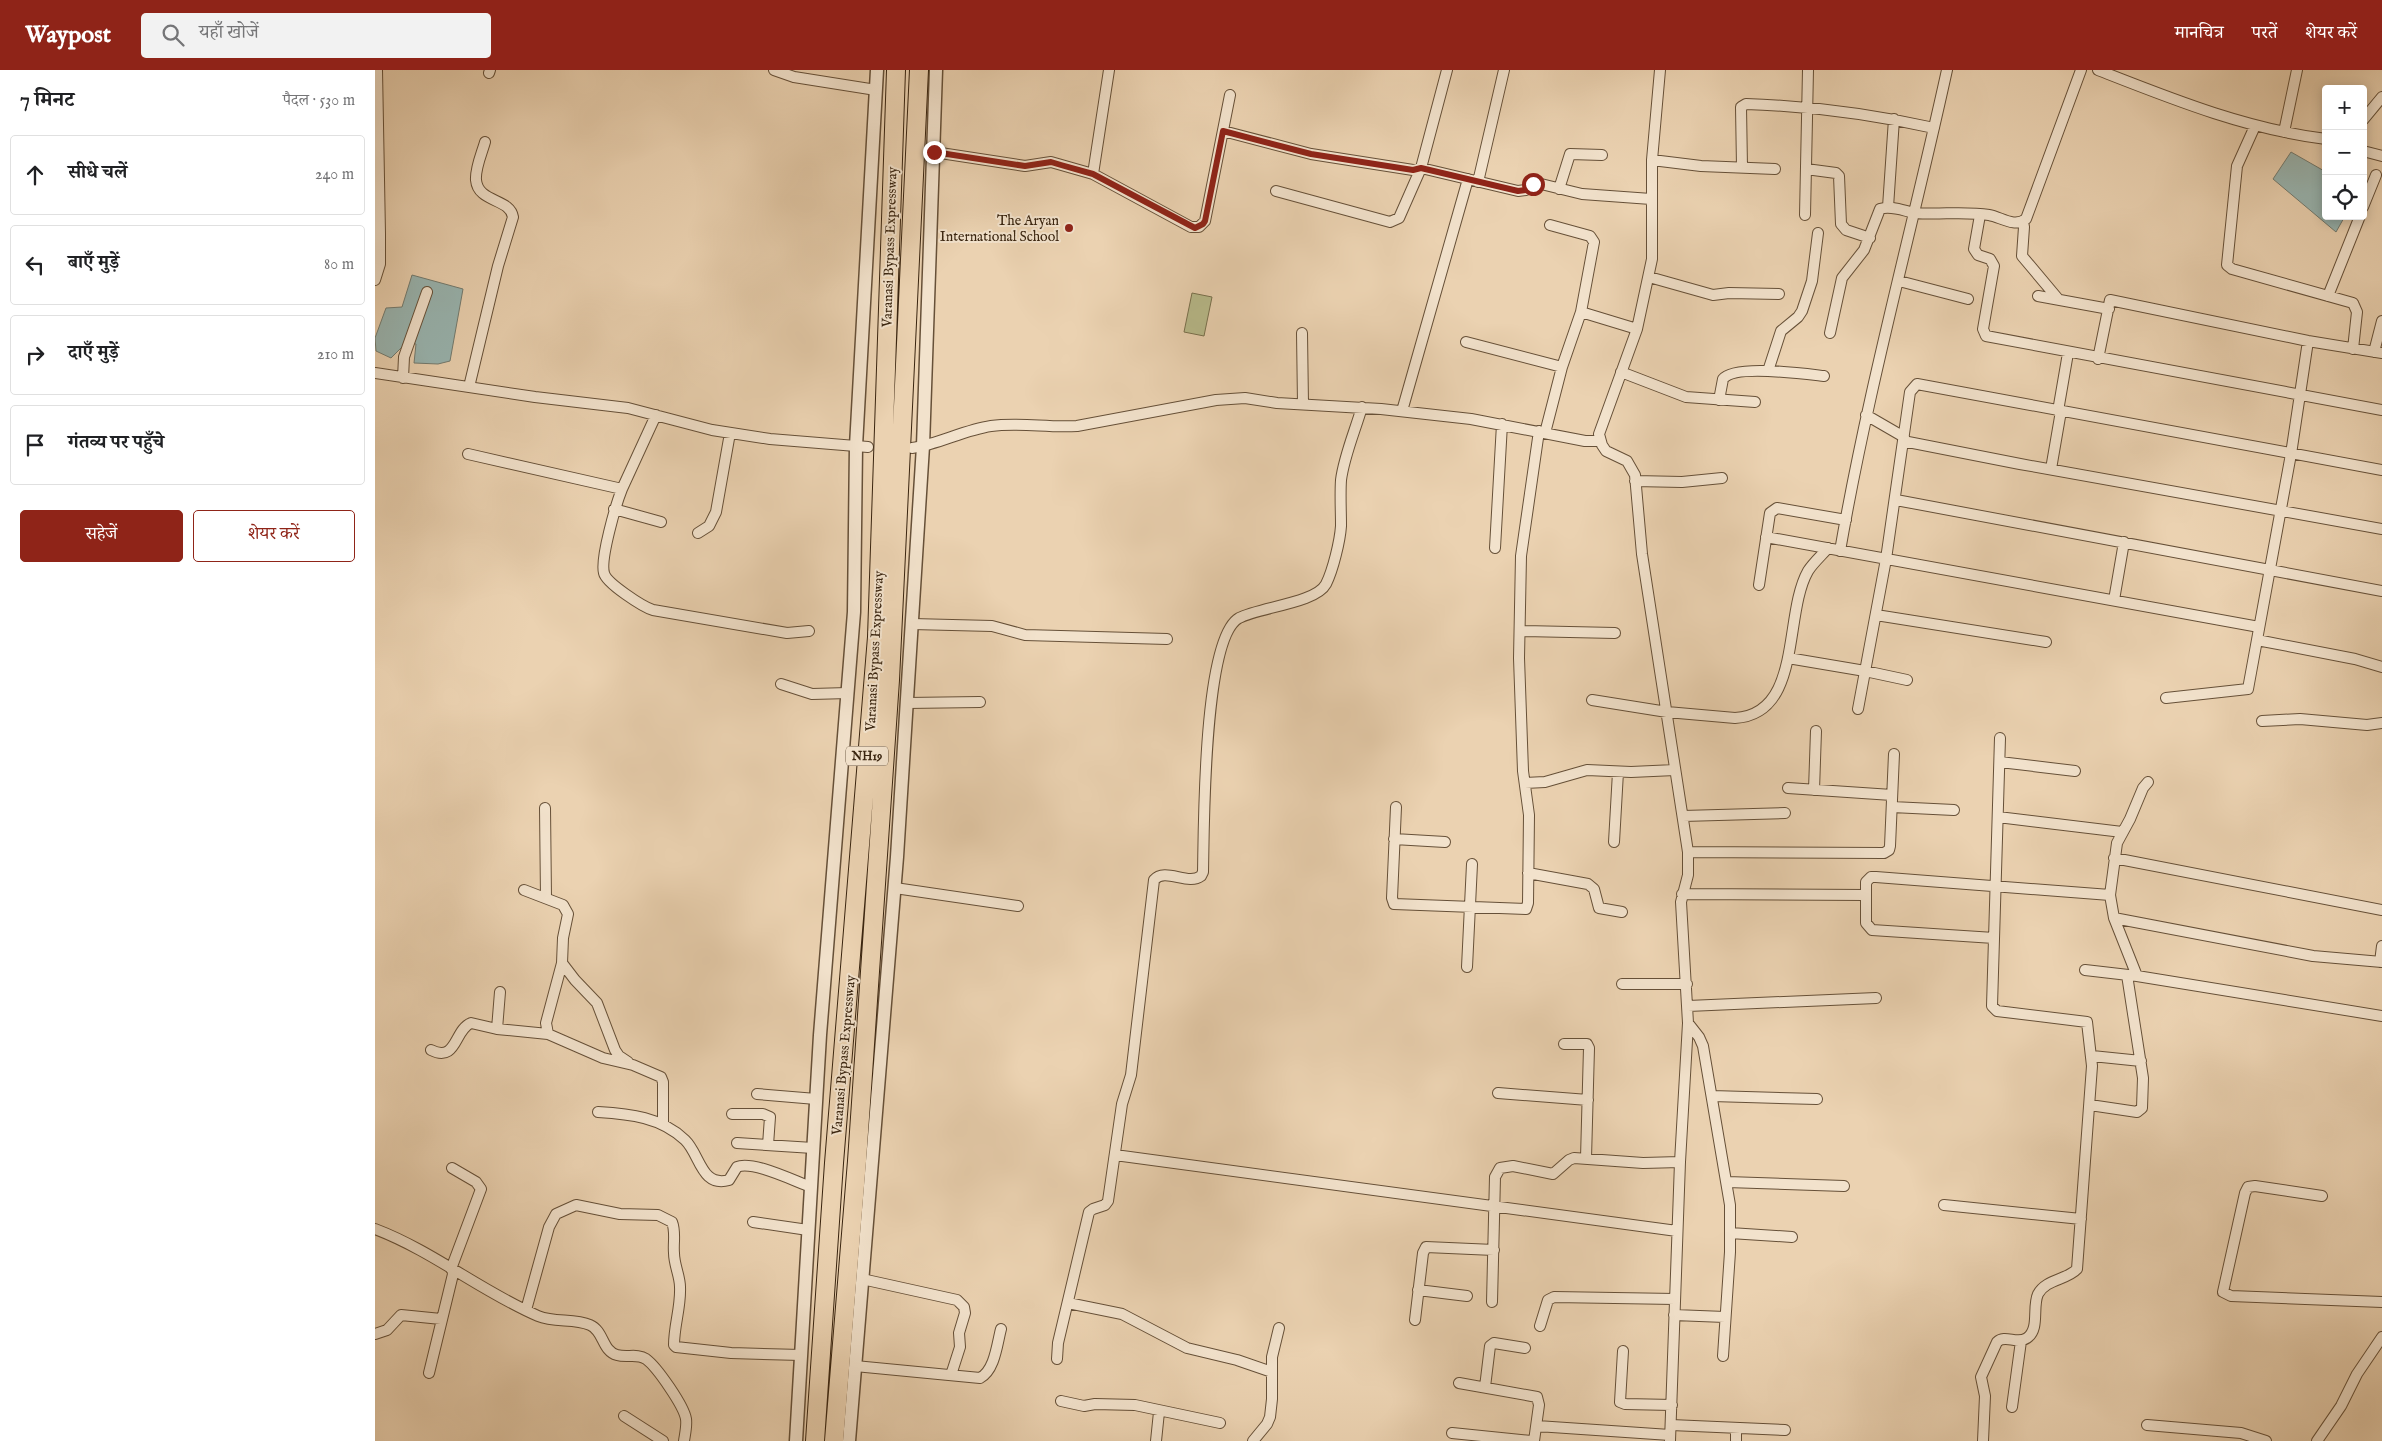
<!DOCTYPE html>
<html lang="hi">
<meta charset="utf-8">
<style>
:root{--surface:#fff;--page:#f2f2f2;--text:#202124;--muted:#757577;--line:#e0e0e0;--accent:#8f2418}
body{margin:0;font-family:"IM FELL English","Noto Serif Devanagari",serif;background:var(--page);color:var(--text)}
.controls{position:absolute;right:15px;top:15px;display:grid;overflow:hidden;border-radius:5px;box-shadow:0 2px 12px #0003}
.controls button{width:45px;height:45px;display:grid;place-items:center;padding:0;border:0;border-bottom:1px solid var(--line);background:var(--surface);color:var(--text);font:25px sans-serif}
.stop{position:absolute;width:15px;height:15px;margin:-11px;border:4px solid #8f2418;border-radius:50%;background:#fff}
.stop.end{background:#8f2418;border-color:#fff;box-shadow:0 1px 5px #0008}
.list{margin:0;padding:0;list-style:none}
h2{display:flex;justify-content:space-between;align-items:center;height:65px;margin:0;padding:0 20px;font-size:21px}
h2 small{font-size:16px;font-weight:400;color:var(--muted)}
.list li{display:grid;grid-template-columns:32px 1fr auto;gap:15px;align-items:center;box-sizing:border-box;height:80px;margin:0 10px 10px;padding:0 10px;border:1px solid var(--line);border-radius:5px}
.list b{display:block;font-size:19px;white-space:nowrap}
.list em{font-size:16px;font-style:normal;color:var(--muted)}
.actions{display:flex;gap:10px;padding:15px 20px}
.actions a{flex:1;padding:11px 0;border:1px solid var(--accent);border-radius:5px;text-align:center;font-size:18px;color:var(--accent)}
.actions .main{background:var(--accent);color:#fff}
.icon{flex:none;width:28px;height:28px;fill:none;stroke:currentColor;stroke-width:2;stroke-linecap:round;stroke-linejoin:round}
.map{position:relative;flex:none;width:2007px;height:1371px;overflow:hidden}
header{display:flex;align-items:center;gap:30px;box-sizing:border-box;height:70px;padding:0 25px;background:var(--accent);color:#fff}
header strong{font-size:24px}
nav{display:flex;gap:28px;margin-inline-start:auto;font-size:18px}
.search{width:350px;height:45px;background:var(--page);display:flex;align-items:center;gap:12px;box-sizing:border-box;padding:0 18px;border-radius:5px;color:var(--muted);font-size:19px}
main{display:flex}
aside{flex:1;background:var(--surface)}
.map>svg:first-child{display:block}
.green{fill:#b8bb8b;stroke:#78704d}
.water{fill:#99b6b2;stroke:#737c71}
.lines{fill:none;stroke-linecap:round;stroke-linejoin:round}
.minor-casing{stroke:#665038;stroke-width:12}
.tertiary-casing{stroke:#665038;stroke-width:15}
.trunk-casing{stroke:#39240f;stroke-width:20}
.minor{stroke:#f2e2cc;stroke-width:10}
.tertiary{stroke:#f2e2cc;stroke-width:12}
.trunk{stroke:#ebd2b1;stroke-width:18}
.route{stroke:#8f2418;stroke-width:6}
.poi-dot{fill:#8f2418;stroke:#f2e2cc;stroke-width:2}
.labels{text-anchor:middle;stroke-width:4;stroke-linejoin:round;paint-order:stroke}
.shield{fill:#f2e2cc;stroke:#705d48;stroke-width:1}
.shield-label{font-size:12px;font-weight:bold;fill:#39240f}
.poi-label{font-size:14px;fill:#39240f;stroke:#f2e2cc;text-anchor:end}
.street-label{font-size:14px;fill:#39240f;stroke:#f2e2cc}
</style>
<header>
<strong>Waypost</strong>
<div class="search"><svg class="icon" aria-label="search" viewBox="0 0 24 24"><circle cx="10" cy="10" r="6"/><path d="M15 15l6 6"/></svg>यहाँ खोजें</div>
<nav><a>मानचित्र</a><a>परतें</a><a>शेयर करें</a></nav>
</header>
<main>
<aside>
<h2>7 मिनट<small>पैदल · 530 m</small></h2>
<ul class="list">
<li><svg class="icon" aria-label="ahead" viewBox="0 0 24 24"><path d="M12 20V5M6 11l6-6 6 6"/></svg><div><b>सीधे चलें</b></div><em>240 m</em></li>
<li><svg class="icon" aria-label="left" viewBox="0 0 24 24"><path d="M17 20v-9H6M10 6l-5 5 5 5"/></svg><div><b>बाएँ मुड़ें</b></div><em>80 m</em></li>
<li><svg class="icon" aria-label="right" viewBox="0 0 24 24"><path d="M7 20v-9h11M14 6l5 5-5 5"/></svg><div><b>दाएँ मुड़ें</b></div><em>210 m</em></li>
<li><svg class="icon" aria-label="arrive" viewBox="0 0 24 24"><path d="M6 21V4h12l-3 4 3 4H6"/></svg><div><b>गंतव्य पर पहुँचे</b></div></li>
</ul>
<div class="actions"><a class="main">सहेजें</a><a>शेयर करें</a></div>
</aside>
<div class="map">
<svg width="2007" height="1371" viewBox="0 0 2007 1371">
<rect width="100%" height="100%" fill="#ebd2b1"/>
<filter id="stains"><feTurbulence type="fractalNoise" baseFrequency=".004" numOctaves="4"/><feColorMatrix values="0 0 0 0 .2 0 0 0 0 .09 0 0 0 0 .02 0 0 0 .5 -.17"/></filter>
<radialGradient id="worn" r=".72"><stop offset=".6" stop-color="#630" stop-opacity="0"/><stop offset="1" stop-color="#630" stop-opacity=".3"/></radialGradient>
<path class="green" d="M817 223 837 227 829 266 809 262Z"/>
<path class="water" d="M1916 82 1951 102V146H1970L1961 162 1898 109Z
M37 205 88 219 75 291 63 294 39 293 41 274 31 273 16 288 1 281 0 268 11 238 27 237Z"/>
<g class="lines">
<g class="minor-casing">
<path id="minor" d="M399 0 419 7 501 20
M1285 0 1277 90V189L1262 259 1224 364 1227 375 1231 381 1252 391 1260 405 1267 484 1313 782V805L1306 832 1313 953 1305 1092 1295 1371
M1723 0C1797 29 1871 59 1951 69
M114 3 115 0
M1988 50 2007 27
M1880 56 1862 96 1852 195 1857 199 1978 233 1982 242 1978 279
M848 61 936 84 1038 100 1046 98 1143 121 1151 120 1162 113 1207 124 1276 129
M1909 62 1922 0
M1988 81 2007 86
M559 82 650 96 676 92 718 104 734 0
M1277 90 1326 96 1400 99
M1367 97 1366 37 1371 34C1436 36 1496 44 1559 58
M1431 99 1461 103 1464 106 1466 154 1471 160 1495 168
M718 104 816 157H824L830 151 855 25
M1103 112 1129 0
M1184 119 1195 84 1227 85
M901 121 1015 152 1024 148 1046 98 1072 0
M1513 137 1519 49
M1988 137 2001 105
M1430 145 1433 0
M1605 145 1599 179 1603 185 1615 189 1619 196 1608 259 1611 266 2007 340
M1648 152 1649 157 1647 186 1684 230
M1274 207 1338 225 1354 223 1404 224
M0 210 5 194V164L2 0
M1524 211 1593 229
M1663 226 1734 239
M1953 226 1985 146
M1206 242 1262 259
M927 263 928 334
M1455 263 1467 208 1489 180 1505 139C1516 135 1529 141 1540 143 1564 145 1590 141 1614 145 1626 147 1639 158 1651 149L1706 0
M1091 272 1187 297
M1999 282 2007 251
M1723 289 1735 230 1933 271 2007 283
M1393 301 1406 261 1423 247 1427 241 1437 211 1443 163
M1246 302 1311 327 1380 332
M0 303 160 327 253 338 337 360 395 369 493 377
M28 308 29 287 52 222
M94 317 123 196 138 147C135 128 103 133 101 110 100 98 107 83 110 72
M1344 330 1348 309C1359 294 1431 304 1449 306
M1027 341 1093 109
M1683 341 1693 283
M1491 345 1529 367
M1170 363 1187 297 1206 242 1219 172 1215 166 1175 155
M1528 371 1645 394 2007 459
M537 378C564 374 589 360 616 356 645 352 673 358 702 356L841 330 870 328 902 333 1006 339 1096 349 1210 371H1225
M93 384 247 419 281 345
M1676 399 1686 341
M1260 411 1307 412 1347 408
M247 419C241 434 225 489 229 503 231 513 268 537 278 540L412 563 434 561
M1521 430 2007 521
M239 439 286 452
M323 463 334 456 341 442 355 363
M1391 467 1884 557
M1120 478 1127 354
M1465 481C1493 319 1537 160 1572 0
M1384 515 1395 443 1402 438 1471 450
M1739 530 1749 472
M1501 545 1671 572
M537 554 617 556 650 565 792 569
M1145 561 1240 563
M1882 570 1980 589 2007 597
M1413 588 1490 601 1532 610
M406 614 437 624 473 623
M1791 628 1873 619 1916 384 1933 271
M1217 630 1292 642 1360 648C1428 644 1408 545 1433 501 1438 493 1446 486 1453 478
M532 633 605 632
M1483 639 1511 489 1535 322 1542 314 2007 400
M1887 651 1925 649 1992 655 2007 653
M1625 692 1700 701
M1150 713 1170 712 1212 700 1256 702 1300 700
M1413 718 1517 725
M1439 720 1441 661
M1021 737 1017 828 1019 834 1151 839 1153 833 1154 745 1148 701 1144 588 1146 486 1164 361
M1517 737 1579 740
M170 738 171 828
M1308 746 1410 743
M1623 747 1747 762
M1019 769 1070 772
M1239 772 1243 702
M1313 782 1509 783 1514 780 1515 776 1519 684
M1739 788 2007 840
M1153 803 1213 814 1219 819 1224 838 1247 842
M520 818 643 836
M149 820 188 835 193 844 188 868 187 893 171 953 173 964 228 988 258 995 286 1007 288 1012V1054
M1307 824 1490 825
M1735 825 1742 773 1755 749 1768 718 1773 712
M1739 848 1938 886 2007 892
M1619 868 1497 860 1491 853V812L1496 807H1501L1735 825 1739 848 1762 906
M2005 892 2007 876
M187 893 200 910 222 933 240 980 244 986 253 992
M1092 897 1097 794
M1710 900 1762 906 2007 946
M1247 914H1312
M1313 936 1501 928
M1313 953 1324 967 1328 976 1355 1135V1182L1348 1286
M122 959 125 922
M1189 974H1212L1214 978 1211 1088
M56 980C82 993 79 960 96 953L122 959 173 964
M1717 986 1766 991
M1123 1023 1213 1030
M382 1024 441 1029
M1337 1026 1442 1029
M1715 1035 1762 1042 1767 1038 1768 1008 1752 905
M223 1042C255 1044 286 1047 310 1070 325 1084 326 1118 354 1110L362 1097C377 1090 419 1111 436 1117
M357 1044H388L395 1047 393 1075
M362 1073 438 1078
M740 1085 1302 1161
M1352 1112 1469 1116
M1947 1126 1880 1116 1873 1117 1870 1123 1848 1222 1856 1226 2007 1232
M1569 1135 1706 1149
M378 1152 433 1160
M0 1159C58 1181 107 1222 163 1246 180 1253 199 1248 215 1255 229 1261 227 1281 242 1285 252 1288 262 1283 271 1289 282 1297 309 1336 311 1349 312 1356 310 1364 309 1371
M1355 1163 1417 1167
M76 1199 106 1119 101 1112 77 1098
M487 1209 582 1230 589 1237 590 1243 584 1263 585 1277 576 1305
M1043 1220 1092 1226
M1117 1232 1120 1107 1125 1098 1138 1096 1178 1104 1194 1090 1199 1088 1268 1093 1305 1092
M693 1233 747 1244 812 1278 862 1290 897 1302
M151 1240 174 1157 181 1144 201 1135 245 1144 283 1145 297 1152C301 1162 298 1173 299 1183 299 1195 305 1206 305 1217 306 1237 299 1255 299 1275L301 1277 356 1283 426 1285
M1299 1245 1350 1247
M1040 1250 1048 1183 1051 1177 1119 1180
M1165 1256 1173 1230 1179 1227 1300 1229
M0 1264 12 1260 26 1245 66 1249
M1248 1281 1245 1332 1250 1334 1297 1335
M682 1289 683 1273 714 1142 718 1139 730 1135 733 1131 747 1034 756 1005 779 810C790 797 813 816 826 806L828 802C829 759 828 568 864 548 885 537 941 533 951 514 958 500 965 471 966 456 966 441 965 425 966 410 969 386 980 361 987 337
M480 1296 605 1308C620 1300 622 1274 626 1259
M54 1303 79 1200
M1084 1313 1162 1327 1164 1335 1159 1371
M1110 1317 1115 1276 1119 1273 1150 1278
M686 1331 709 1336 720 1334 760 1335 845 1353
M1637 1337 1646 1271
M249 1346 288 1371
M1296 1355 1410 1360
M1772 1355 1866 1363 1891 1371
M1162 1356 1295 1365
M1077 1363 1156 1371
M781 1371 784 1342
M878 1371 892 1354 895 1347 897 1329V1287L904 1258
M1361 1371V1358
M1608 1371 1610 1326 1606 1307 1622 1272C1630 1264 1642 1275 1652 1268 1665 1259 1657 1237 1663 1224 1671 1209 1692 1210 1702 1199L1717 996 1712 952 1622 941 1617 936 1625 668
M1942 1371 1966 1336 1982 1304 2007 1267"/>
</g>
<g class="tertiary-casing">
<path id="tertiary" d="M421 1371 445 965 479 542 481 376 502 0
M474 1371 522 787 548 376 561 0"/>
</g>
<g class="trunk-casing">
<path id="trunk" d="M440 1371 459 1093 502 567 521 0
M459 1371 482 1091 515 610 544 0"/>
</g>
<use href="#minor" class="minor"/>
<use href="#tertiary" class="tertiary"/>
<use href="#trunk" class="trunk"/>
</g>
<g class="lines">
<path class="route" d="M559 82 650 96 676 92 686 95 718 104 820 158 828 154 830 151 848 61 936 84 1038 100 1046 98 1143 121 1151 120 1158 114"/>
</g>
<circle class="poi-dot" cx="694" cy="158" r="5"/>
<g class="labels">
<rect class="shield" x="471" y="676.5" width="42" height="19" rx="4"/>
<g class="shield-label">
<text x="492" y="690">NH19</text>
</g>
<g class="poi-label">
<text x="684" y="155">The Aryan<tspan x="684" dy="16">International School</tspan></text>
</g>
<g class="street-label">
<text transform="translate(514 177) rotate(-88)" y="5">Varanasi Bypass Expressway</text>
<text transform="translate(499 581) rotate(-87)" y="5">Varanasi Bypass Expressway</text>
<text transform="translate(468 985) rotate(-85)" y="5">Varanasi Bypass Expressway</text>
</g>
</g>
<rect width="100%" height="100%" filter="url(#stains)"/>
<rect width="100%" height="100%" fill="url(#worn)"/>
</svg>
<div class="controls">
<button>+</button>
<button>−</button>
<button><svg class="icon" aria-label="locate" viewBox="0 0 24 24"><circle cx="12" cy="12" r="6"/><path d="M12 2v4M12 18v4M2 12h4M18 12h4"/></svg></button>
</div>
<div class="stop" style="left:1158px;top:114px"></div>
<div class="stop end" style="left:559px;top:82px"></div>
</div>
</main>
